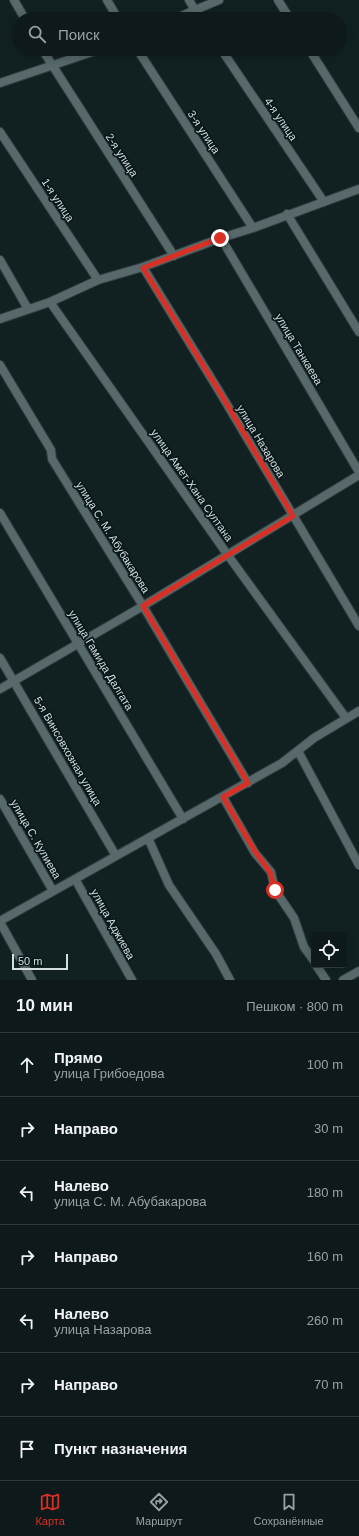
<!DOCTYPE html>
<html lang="ru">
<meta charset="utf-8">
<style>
:root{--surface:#0d191a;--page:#1b2627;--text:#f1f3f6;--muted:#9aa0a2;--line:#2d3839;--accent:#d93025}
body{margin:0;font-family:Arial,sans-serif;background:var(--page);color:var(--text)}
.controls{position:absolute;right:12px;bottom:12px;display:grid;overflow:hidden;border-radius:4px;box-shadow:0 2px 10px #0003}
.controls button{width:36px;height:36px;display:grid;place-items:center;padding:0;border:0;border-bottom:1px solid var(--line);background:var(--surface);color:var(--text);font:20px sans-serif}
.scale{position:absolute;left:12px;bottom:10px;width:56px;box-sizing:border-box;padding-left:4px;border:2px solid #d4dedf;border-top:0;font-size:11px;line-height:14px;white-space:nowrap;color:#d4dedf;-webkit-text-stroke:3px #081719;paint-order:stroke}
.stop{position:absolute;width:12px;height:12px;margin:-9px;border:3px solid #d93025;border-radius:50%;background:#fff}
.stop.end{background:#d93025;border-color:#fff;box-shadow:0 1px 4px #0008}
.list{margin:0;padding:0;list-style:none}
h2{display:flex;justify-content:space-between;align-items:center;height:52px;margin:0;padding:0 16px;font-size:17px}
h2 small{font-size:13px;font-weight:400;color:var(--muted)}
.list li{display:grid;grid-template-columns:26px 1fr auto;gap:12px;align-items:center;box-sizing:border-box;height:64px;padding:0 16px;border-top:1px solid var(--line)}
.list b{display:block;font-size:15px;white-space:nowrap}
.list p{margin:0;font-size:13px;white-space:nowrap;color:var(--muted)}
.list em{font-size:13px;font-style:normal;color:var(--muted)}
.icon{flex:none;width:22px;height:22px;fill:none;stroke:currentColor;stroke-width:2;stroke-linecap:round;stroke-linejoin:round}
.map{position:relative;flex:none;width:359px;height:980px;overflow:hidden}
.search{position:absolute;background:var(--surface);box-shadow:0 2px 10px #0003;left:12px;right:12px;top:12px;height:44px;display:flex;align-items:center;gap:10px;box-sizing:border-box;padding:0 14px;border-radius:22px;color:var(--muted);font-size:15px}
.sheet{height:500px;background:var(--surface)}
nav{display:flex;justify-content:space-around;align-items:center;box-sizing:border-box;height:56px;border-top:1px solid var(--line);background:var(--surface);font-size:11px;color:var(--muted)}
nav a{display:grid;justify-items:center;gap:2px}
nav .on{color:var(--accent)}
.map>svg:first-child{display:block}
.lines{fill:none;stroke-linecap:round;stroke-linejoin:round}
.minor-casing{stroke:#333d3e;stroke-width:10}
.minor{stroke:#57696b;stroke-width:8}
.route{stroke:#d93025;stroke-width:5}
.labels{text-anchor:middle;stroke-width:3.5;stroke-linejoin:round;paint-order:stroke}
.street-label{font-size:11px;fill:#d4dedf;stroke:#081719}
</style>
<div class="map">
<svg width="359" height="980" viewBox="0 0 359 980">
<rect width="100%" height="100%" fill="#112122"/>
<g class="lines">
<g class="minor-casing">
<path id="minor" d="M14 0 25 19
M107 0 118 19
M189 0 200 19
M278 0 290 19
M174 19 219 0
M42 49 174 256
M137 49 253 228
M221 49 324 202
M309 49 359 128
M0 83 101 49
M0 132 98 280
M287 214 359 332
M221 238 359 472
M0 260 28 309
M143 267 219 391 359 626
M50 302 227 554 346 718
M0 319 50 302 98 280 143 267 221 238 253 228 359 189
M0 365 51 450 52 459 143 606 248 783
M0 513 183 819
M0 658 116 856
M0 689 143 606 359 475
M298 751 359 865
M223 797 255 853 271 872 275 890 294 918 304 947 314 961
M0 799 53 891
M148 838 169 885 216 954 230 980
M75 879 132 980
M0 921 282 763 314 738 359 711
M0 922 32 980
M316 965 326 980
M343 980 359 971"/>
</g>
<use href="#minor" class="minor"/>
</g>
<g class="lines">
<path class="route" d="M220 238 143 268 219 391 293 516 143 606 248 783 223 797 256 853 270 872 275 890"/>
</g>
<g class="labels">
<g class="street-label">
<text transform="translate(281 119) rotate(56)" y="4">4-я улица</text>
<text transform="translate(204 132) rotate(57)" y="4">3-я улица</text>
<text transform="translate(122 155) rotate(57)" y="4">2-я улица</text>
<text transform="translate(58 200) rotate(57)" y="4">1-я улица</text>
<text transform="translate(299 349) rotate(59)" y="4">улица Танкаева</text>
<text transform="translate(261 441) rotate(59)" y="4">улица Назарова</text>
<text transform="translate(192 485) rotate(55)" y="4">улица Амет-Хана Султана</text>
<text transform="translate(113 537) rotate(58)" y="4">улица С. М. Абубакарова</text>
<text transform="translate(101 660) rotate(59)" y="4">улица Гамида Далгата</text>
<text transform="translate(68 751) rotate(60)" y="4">5-я Винсовхозная улица</text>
<text transform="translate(36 839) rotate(60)" y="4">улица С. Кулиева</text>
<text transform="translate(113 924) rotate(61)" y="4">улица Аджиева</text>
</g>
</g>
</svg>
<div class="controls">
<button><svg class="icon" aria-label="locate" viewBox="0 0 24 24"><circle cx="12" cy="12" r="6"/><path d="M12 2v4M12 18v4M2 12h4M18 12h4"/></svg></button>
</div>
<div class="scale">50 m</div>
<div class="stop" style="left:275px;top:890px"></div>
<div class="stop end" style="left:220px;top:238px"></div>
<div class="search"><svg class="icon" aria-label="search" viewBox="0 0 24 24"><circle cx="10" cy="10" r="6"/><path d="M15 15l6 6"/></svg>Поиск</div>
</div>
<section class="sheet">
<h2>10 мин<small>Пешком · 800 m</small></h2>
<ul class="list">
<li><svg class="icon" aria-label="ahead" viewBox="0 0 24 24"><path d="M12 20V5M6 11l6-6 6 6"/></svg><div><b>Прямо</b><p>улица Грибоедова</p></div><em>100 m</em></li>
<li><svg class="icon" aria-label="right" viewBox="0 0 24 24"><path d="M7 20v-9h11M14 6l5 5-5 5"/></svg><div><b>Направо</b></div><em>30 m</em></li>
<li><svg class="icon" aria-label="left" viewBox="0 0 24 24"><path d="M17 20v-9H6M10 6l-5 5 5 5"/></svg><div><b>Налево</b><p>улица С. М. Абубакарова</p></div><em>180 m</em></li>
<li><svg class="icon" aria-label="right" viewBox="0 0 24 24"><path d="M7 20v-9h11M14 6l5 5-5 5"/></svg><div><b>Направо</b></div><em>160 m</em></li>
<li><svg class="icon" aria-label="left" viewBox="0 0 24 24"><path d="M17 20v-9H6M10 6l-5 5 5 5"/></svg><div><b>Налево</b><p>улица Назарова</p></div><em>260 m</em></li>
<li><svg class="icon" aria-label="right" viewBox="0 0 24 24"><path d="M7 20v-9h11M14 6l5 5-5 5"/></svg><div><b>Направо</b></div><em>70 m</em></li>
<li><svg class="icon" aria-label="arrive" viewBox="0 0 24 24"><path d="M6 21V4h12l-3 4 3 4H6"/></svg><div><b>Пункт назначения</b></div></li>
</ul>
</section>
<nav>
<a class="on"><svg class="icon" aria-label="map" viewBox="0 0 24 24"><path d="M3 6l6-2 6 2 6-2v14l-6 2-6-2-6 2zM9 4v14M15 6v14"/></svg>Карта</a>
<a><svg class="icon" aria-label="directions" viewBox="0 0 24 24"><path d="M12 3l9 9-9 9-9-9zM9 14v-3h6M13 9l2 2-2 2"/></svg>Маршрут</a>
<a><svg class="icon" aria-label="saved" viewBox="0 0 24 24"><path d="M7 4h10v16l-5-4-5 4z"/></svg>Сохранённые</a>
</nav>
